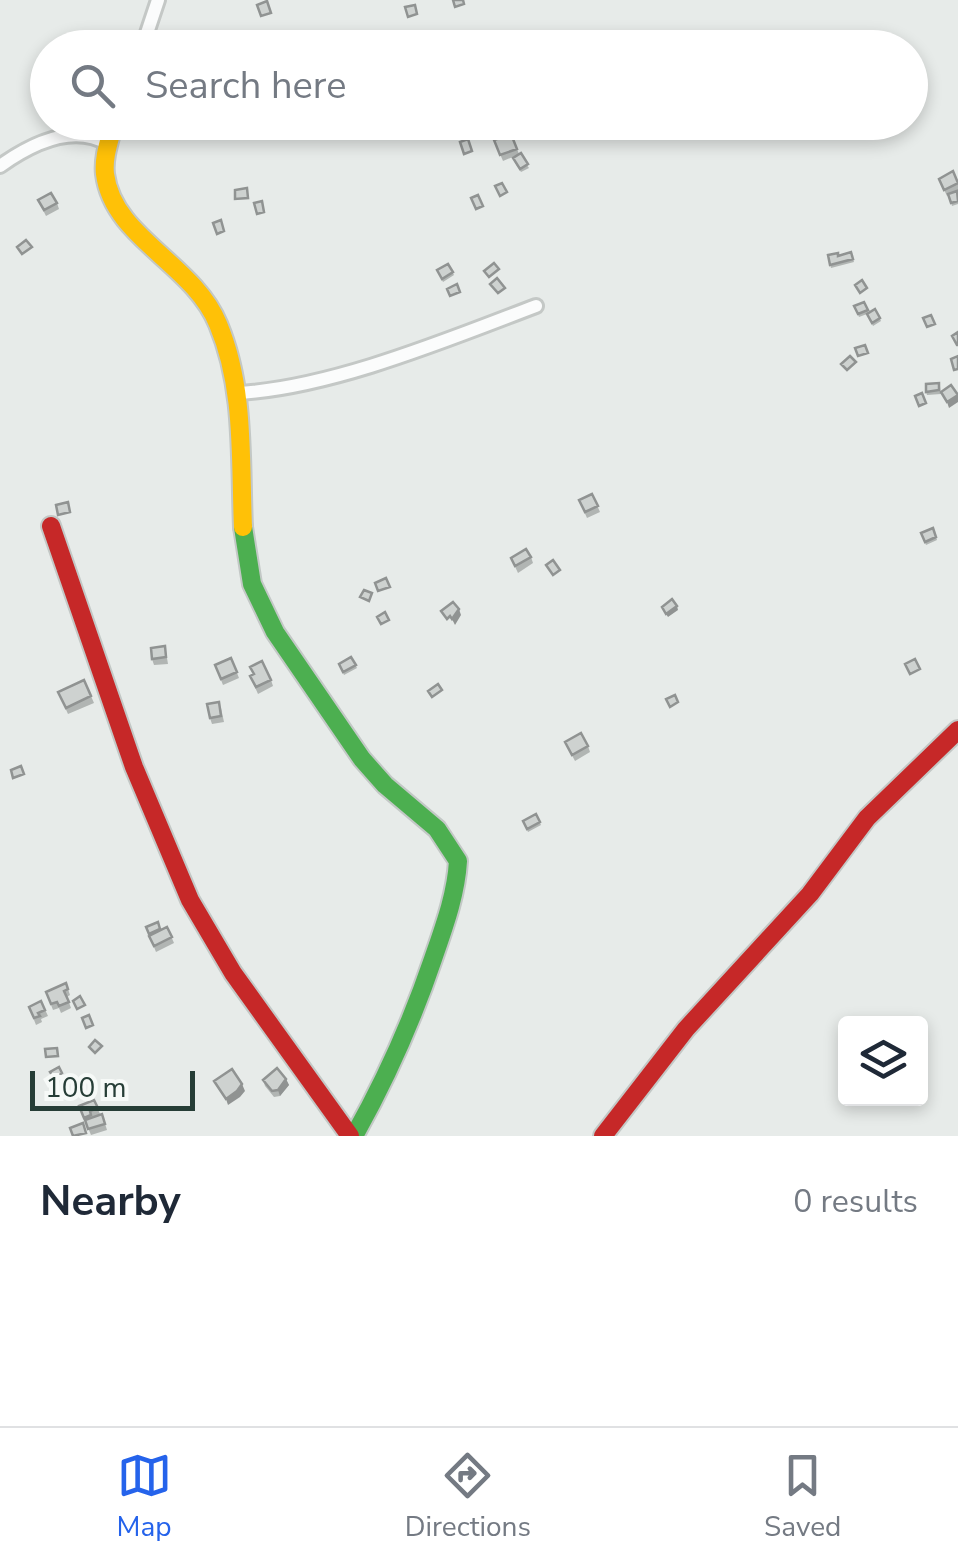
<!DOCTYPE html>
<style>
:root{--surface:#fff;--page:#f6f6f7;--text:#1f2937;--muted:#747a83;--line:#e0e1e3;--accent:#2563eb}
body{margin:0;font-family:"Nunito Sans",sans-serif;background:var(--page);color:var(--text)}
.controls{position:absolute;right:30px;bottom:30px;display:grid;overflow:hidden;border-radius:10px;box-shadow:0 5px 15px #0003}
.controls button{width:90px;height:90px;display:grid;place-items:center;padding:0;border:0;border-bottom:2px solid var(--line);background:var(--surface);color:var(--text);font:50px sans-serif}
.scale{position:absolute;left:30px;bottom:25px;width:165px;box-sizing:border-box;padding-left:10px;border:5px solid #263d36;border-top:0;font-size:28px;line-height:35px;white-space:nowrap;color:#263d36;-webkit-text-stroke:8px #f6f9f7;paint-order:stroke}
.list{margin:0;padding:0;list-style:none}
h2{display:flex;justify-content:space-between;align-items:center;height:130px;margin:0;padding:0 40px;font-size:42px}
h2 small{font-size:32px;font-weight:400;color:var(--muted)}
.icon{flex:none;width:55px;height:55px;fill:none;stroke:currentColor;stroke-width:2;stroke-linecap:round;stroke-linejoin:round}
.map{position:relative;flex:none;width:958px;height:1136px;overflow:hidden}
.search{position:absolute;background:var(--surface);box-shadow:0 5px 15px #0003;left:30px;right:30px;top:30px;height:110px;display:flex;align-items:center;gap:25px;box-sizing:border-box;padding:0 35px;border-radius:55px;color:var(--muted);font-size:38px}
.sheet{height:290px;background:var(--surface)}
nav{display:flex;justify-content:space-around;align-items:center;box-sizing:border-box;height:140px;border-top:2px solid var(--line);background:var(--surface);font-size:28px;color:var(--muted)}
nav a{display:grid;justify-items:center;gap:5px}
nav .on{color:var(--accent)}
.map>svg:first-child{display:block}
.lines{fill:none;stroke-linecap:round;stroke-linejoin:round}
.street-casing{stroke:#c4c8c6;stroke-width:18}
.fast-casing{stroke:#c3c8c6;stroke-width:22}
.slow-casing{stroke:#c3c8c6;stroke-width:22}
.jam-casing{stroke:#c3c8c6;stroke-width:22}
.street{stroke:#fbfcfc;stroke-width:12}
.fast{stroke:#4caf50;stroke-width:18}
.slow{stroke:#ffc107;stroke-width:18}
.jam{stroke:#c62828;stroke-width:18}
.wall{fill:#b1b5b3}
.shaded-wall{fill:#909392}
.building{fill:#ced2d0;stroke:#909392;stroke-width:2.5}
</style>
<div class="map">
<svg width="958" height="1136" viewBox="0 0 958 1136">
<rect width="100%" height="100%" fill="#e7ebe9"/>
<g class="lines">
<g class="street-casing">
<path id="street" d="M142 48 158 0
M0 166C31 144 73 123 108 144
M236 393C329 389 449 339 536 306"/>
</g>
<g class="fast-casing">
<path id="fast" d="M243 527 252 584 275 632 362 759 385 785 437 829 458 861C456 895 444 927 433 959 412 1021 386 1079 354 1136"/>
</g>
<g class="slow-casing">
<path id="slow" d="M114 122C110 139 103 157 105 174 113 238 193 263 218 324 245 388 240 459 243 527"/>
</g>
<g class="jam-casing">
<path id="jam" d="M51 526 134 767 190 900 233 973 350 1136
M603 1136 686 1029 810 894 867 818 958 730"/>
</g>
<use href="#street" class="street"/>
<use href="#fast" class="fast"/>
<use href="#slow" class="slow"/>
<use href="#jam" class="jam"/>
</g>
<path class="wall" d="M511 134 519 154 529 168 521 172 514 161 515 156 503 161 494 140Z
M939 179 958 181V204L952 206 949 195 947 196Z
M38 200 57 203 59 209 46 216Z
M851 252 854 262 831 268 828 255 838 256Z
M448 264 454 275 443 282 437 270Z
M864 302 869 313 875 309 881 321 873 326 867 314 859 317 854 306Z
M940 386 941 394 927 395 926 392Z
M592 494 600 512 587 518 579 500Z
M933 528 937 540 926 545 921 533Z
M531 557 533 563 518 573 511 558Z
M165 646 168 664 154 665 152 659Z
M351 657 357 668 344 675 339 664Z
M231 658 239 678 223 685 215 665Z
M250 676 271 680 273 686 258 694Z
M84 680 94 703 68 714 58 692Z
M221 708 224 722 212 724 210 718Z
M565 742 588 746 590 752 575 761Z
M536 814 541 825 528 832 523 821Z
M146 927 161 930 167 927 174 943 156 952Z
M66 983 70 995 67 997 71 1008 61 1013 59 1008 53 1010 46 992Z
M41 1001 48 1016 41 1019 42 1022 36 1025 29 1007Z
M286 1079 289 1085 280 1096 274 1097 265 1086 263 1080Z
M94 1100 100 1114H102L107 1130 91 1135 79 1106Z"/>
<path class="shaded-wall" d="M958 395V402L949 408 947 402Z
M677 606 678 610 668 617 666 614Z
M459 609 461 615 455 625 452 619Z
M286 1079 289 1085 280 1096 278 1090Z
M242 1084 245 1091 240 1097 228 1105 226 1099Z"/>
<path class="building" d="M453 0H463L464 4 455 7Z
M267 1 271 13 261 16 257 5Z
M415 5 417 14 408 17 405 7Z
M511 134 517 149 500 155 494 140Z
M468 139 472 151 464 154 460 142Z
M521 153 528 164 520 169 513 158Z
M953 171 958 183 944 190 939 179Z
M502 183 507 192 500 196 495 186Z
M247 188 248 198 235 199V190Z
M957 191 958 201 951 203 948 194Z
M51 193 57 203 44 210 38 200Z
M478 195 483 206 476 209 471 198Z
M262 201 264 212 257 214 254 203Z
M221 220 224 231 217 234 213 223Z
M26 240 32 247 22 254 17 247Z
M851 252 853 259 830 265 828 255 838 253V256Z
M494 263 499 269 489 277 484 271Z
M448 264 453 272 442 279 437 270Z
M497 278 505 288 498 293 490 284Z
M862 280 867 288 860 293 855 285Z
M457 284 460 292 450 296 447 289Z
M864 302 868 310 858 314 854 306Z
M875 309 880 318 872 323 867 314Z
M931 315 935 324 927 327 923 318Z
M958 332V345H957L952 336Z
M865 345 868 353 858 356 855 348Z
M850 356 856 362 847 370 841 364Z
M958 356V369L954 370 951 359Z
M939 383V390L926 392V384Z
M951 385 958 395 947 402 941 392Z
M922 393 926 403 919 406 915 396Z
M592 494 598 506 585 512 579 500Z
M68 502 70 512 58 515 56 505Z
M933 528 936 537 925 542 921 533Z
M526 549 531 557 515 566 511 558Z
M553 560 560 570 553 575 546 565Z
M386 578 390 587 378 591 375 583Z
M364 590 372 593 369 601 360 597Z
M672 599 677 606 666 614 662 607Z
M453 602 459 609 452 619 450 616 447 619 441 611Z
M385 612 389 620 381 624 377 617Z
M165 646 166 657 152 659 151 648Z
M351 657 356 665 343 672 339 664Z
M231 658 237 672 221 679 215 665Z
M915 659 920 669 910 674 905 664Z
M262 661 271 680 256 687 250 676 254 674 250 667Z
M84 680 91 696 66 708 58 692Z
M438 684 442 690 432 697 428 691Z
M675 695 678 702 670 707 666 699Z
M219 702 221 716 210 718 207 704Z
M581 733 588 746 572 755 565 742Z
M21 766 24 774 13 778 11 770Z
M536 814 540 822 527 829 523 821Z
M158 922 160 929 149 934 146 927Z
M167 927 172 937 154 946 149 936Z
M66 983 68 989 64 991 69 1002 59 1006 57 1002 51 1004 46 992Z
M80 996 85 1005 77 1009 73 1001Z
M41 1001 45 1010 38 1013 40 1016 34 1018 29 1007Z
M89 1015 93 1025 86 1028 82 1018Z
M95 1040 102 1046 95 1053 89 1047Z
M57 1048 58 1056 46 1057 45 1049Z
M59 1067 62 1073 54 1078 50 1072Z
M277 1068 286 1079 278 1090 272 1091 263 1080Z
M232 1069 242 1084 237 1091 226 1099 214 1081Z
M94 1100 98 1108 90 1111 91 1115 84 1118 79 1106Z
M102 1114 105 1124 88 1129 85 1120Z
M83 1123 86 1133 73 1136 70 1128Z"/>
</svg>
<div class="controls">
<button><svg class="icon" aria-label="layers" viewBox="0 0 24 24"><path d="M12 4l9 5-9 5-9-5zM3 14l9 5 9-5"/></svg></button>
</div>
<div class="scale">100 m</div>
<div class="search"><svg class="icon" aria-label="search" viewBox="0 0 24 24"><circle cx="10" cy="10" r="6"/><path d="M15 15l6 6"/></svg>Search here</div>
</div>
<section class="sheet">
<h2>Nearby<small>0 results</small></h2>
<ul class="list">
</ul>
</section>
<nav>
<a class="on"><svg class="icon" aria-label="map" viewBox="0 0 24 24"><path d="M3 6l6-2 6 2 6-2v14l-6 2-6-2-6 2zM9 4v14M15 6v14"/></svg>Map</a>
<a><svg class="icon" aria-label="directions" viewBox="0 0 24 24"><path d="M12 3l9 9-9 9-9-9zM9 14v-3h6M13 9l2 2-2 2"/></svg>Directions</a>
<a><svg class="icon" aria-label="saved" viewBox="0 0 24 24"><path d="M7 4h10v16l-5-4-5 4z"/></svg>Saved</a>
</nav>
